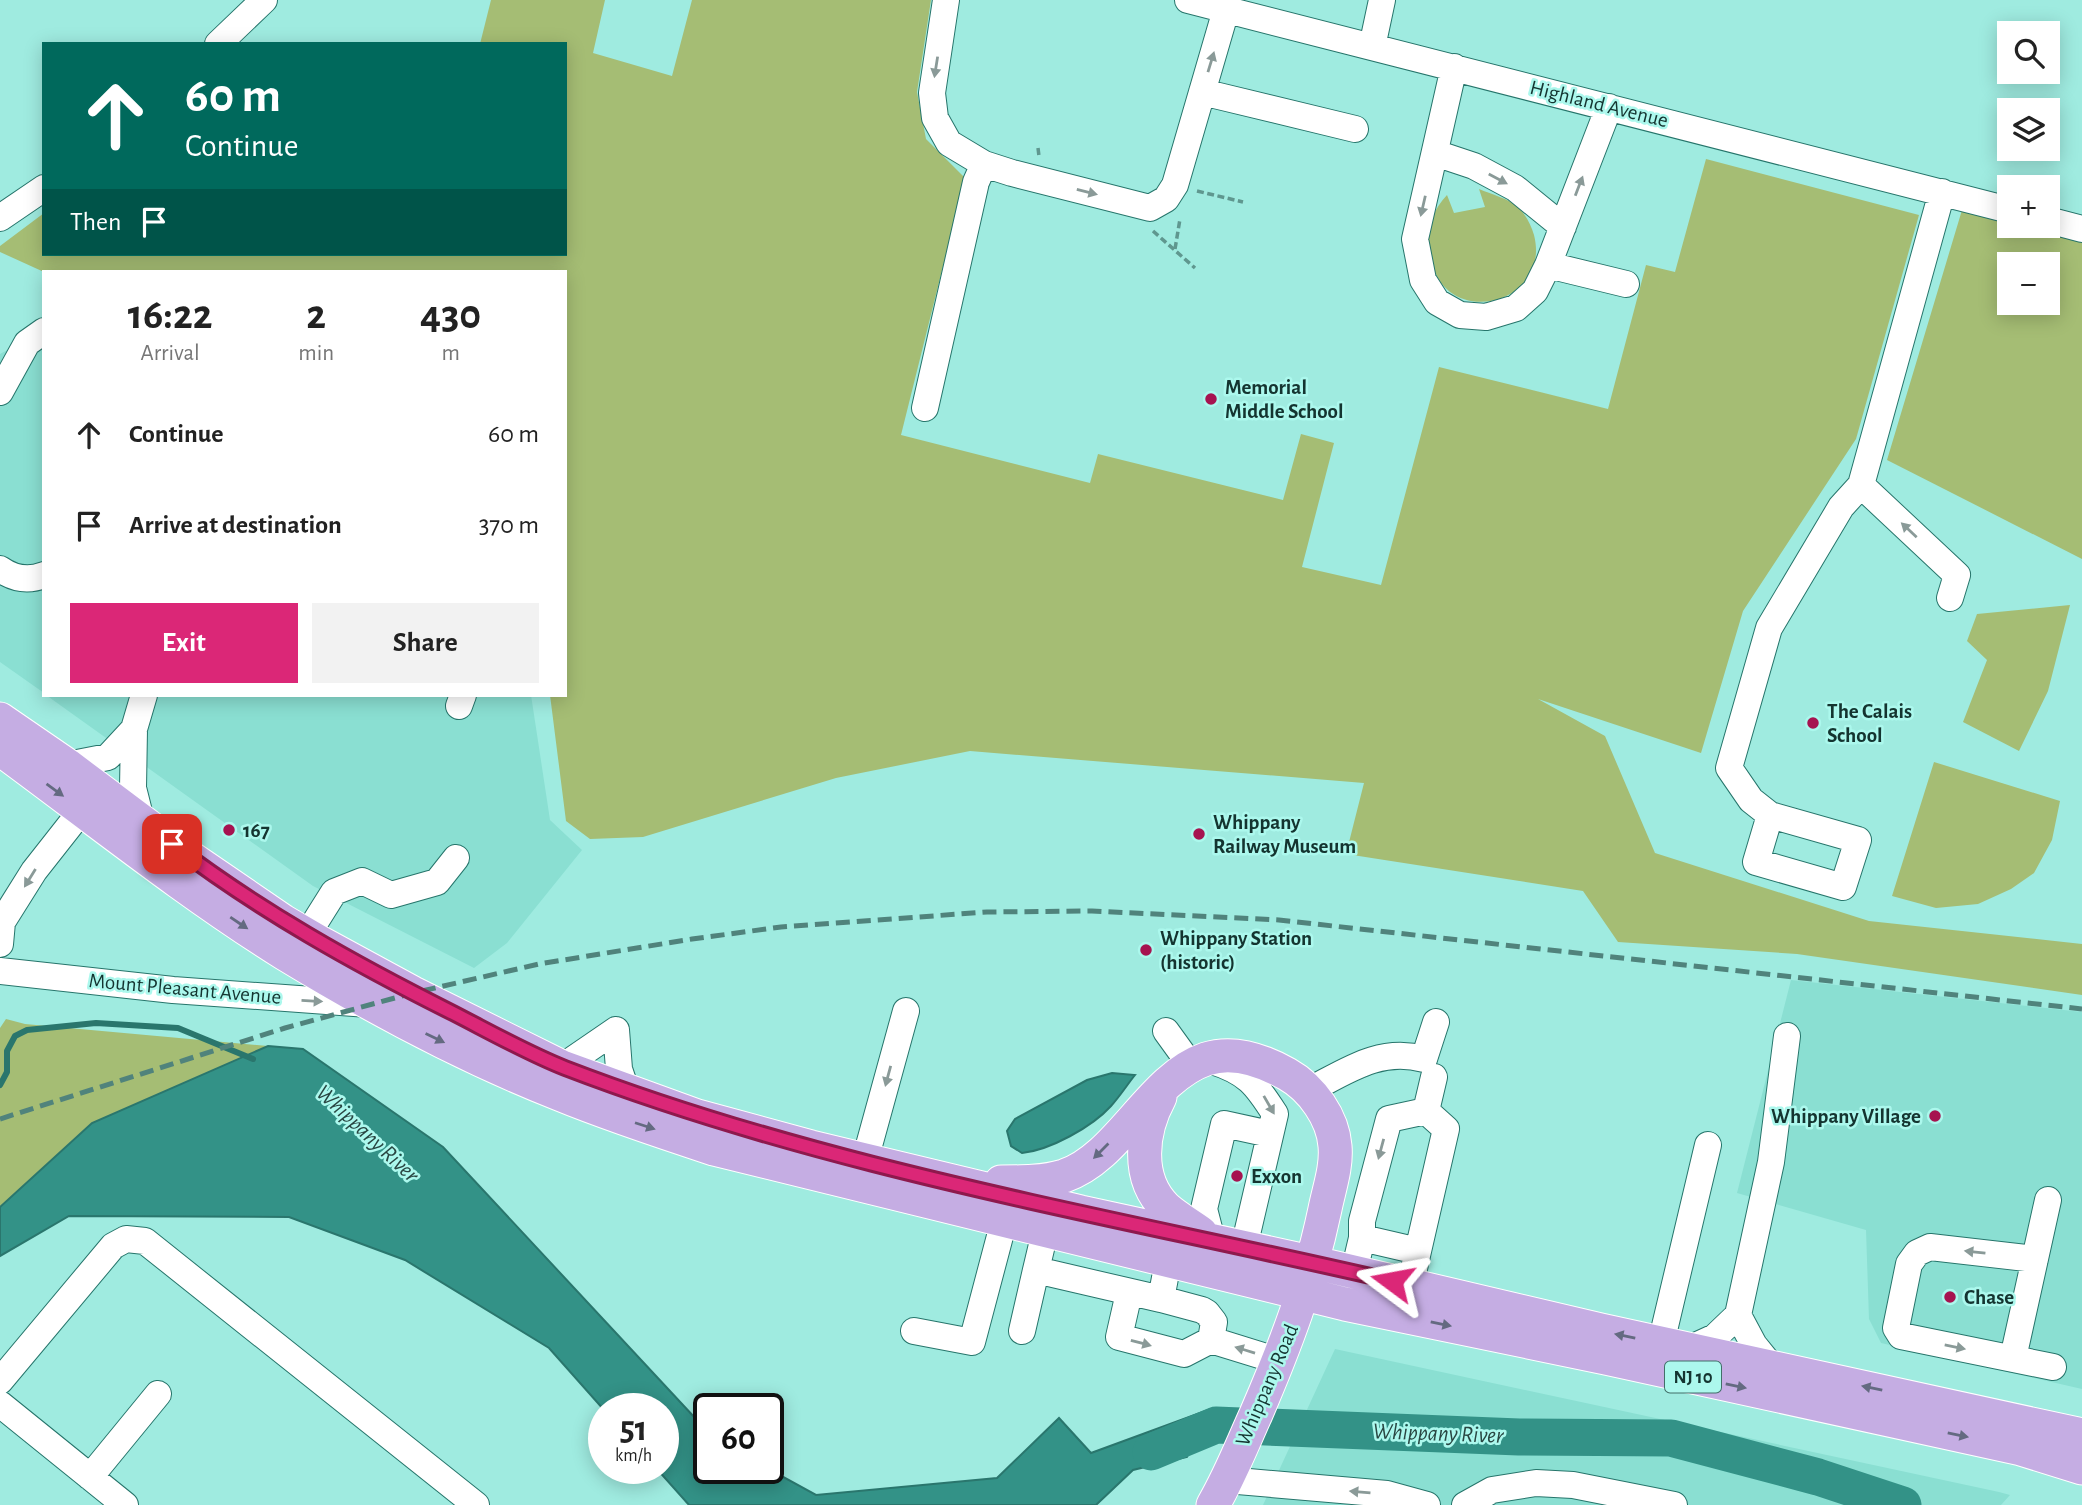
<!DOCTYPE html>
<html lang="en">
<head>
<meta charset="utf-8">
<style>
  :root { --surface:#fff; --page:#f2f2f2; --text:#222; --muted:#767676; --accent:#db2777 }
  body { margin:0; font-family:"Alegreya Sans",sans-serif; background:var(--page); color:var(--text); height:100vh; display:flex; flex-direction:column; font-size:26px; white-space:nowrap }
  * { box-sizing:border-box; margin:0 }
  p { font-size:23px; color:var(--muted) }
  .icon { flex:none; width:38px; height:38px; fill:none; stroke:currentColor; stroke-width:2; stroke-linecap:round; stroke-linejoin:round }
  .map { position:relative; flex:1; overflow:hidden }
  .side { position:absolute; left:42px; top:270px; width:525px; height:427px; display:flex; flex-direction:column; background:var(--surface); border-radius:0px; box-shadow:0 4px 18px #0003 }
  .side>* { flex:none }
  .hud { position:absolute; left:42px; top:42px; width:525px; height:214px; border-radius:0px; box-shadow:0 4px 18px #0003; background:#00695c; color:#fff; overflow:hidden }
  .controls { position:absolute; left:1997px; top:21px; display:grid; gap:14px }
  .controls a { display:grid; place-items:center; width:63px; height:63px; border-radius:0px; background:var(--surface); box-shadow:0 4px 18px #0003; font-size:35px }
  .speed { position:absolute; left:588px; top:1393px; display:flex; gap:14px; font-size:35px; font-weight:700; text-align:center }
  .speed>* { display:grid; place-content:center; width:91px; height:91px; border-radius:50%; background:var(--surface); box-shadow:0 4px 18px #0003; line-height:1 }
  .speed small { font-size:18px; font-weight:400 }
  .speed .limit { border:4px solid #111; border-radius:10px; background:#fff; color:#111 }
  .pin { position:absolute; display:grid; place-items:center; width:60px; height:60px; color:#fff; margin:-30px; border-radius:14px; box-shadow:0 4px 10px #0006 }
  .me { position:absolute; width:77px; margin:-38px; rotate:283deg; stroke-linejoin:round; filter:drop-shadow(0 0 5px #0008) }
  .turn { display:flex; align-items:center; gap:24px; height:147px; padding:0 28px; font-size:32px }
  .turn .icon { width:91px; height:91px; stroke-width:2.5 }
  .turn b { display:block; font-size:49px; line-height:60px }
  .then { display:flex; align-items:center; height:66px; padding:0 28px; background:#0003; gap:14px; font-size:26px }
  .eta { display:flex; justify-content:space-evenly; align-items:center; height:119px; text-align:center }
  .eta b { font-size:42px; font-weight:700; line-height:49px }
  .button { display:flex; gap:14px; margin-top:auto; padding:14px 28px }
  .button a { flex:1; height:80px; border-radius:0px; background:var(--accent); color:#fff; font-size:28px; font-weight:700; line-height:80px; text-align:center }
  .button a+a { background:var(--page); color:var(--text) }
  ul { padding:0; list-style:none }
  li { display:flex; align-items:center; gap:21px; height:91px; padding:0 28px }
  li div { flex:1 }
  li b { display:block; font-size:26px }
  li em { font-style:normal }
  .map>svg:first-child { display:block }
  .built { fill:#8adfd2 }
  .green { fill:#a5bd74; fill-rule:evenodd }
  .water { fill:#339287; stroke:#2a766d; stroke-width:2 }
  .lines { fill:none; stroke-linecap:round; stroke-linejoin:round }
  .stream { stroke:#2a766d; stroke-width:6 }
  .river { stroke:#339287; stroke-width:37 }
  .minor-casing { stroke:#26756b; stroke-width:28 }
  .major-casing { stroke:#fff; stroke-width:35 }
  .path { stroke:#5f978f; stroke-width:3.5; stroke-dasharray:7 3.5; stroke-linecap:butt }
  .minor { stroke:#fff; stroke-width:26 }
  .major { stroke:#c5ade3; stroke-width:33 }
  .rail { stroke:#50837c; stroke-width:5; stroke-dasharray:14 7; stroke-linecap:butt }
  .oneway { fill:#8a9a98 }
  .oneway2 { fill:#646a81 }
  .route-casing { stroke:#8e194d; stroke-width:18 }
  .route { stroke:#db2777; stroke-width:12 }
  .poi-dot { fill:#a61350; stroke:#acf8ed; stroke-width:2.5 }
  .labels { text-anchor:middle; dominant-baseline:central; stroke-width:5; stroke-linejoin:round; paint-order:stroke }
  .shield { fill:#acf8ed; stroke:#426f69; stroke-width:2 }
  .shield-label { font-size:19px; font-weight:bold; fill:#143430 }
  .street-label { font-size:21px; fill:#143430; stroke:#acf8ed }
  .poi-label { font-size:21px; font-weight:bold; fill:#143430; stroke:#acf8ed; text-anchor:start }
  .water-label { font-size:23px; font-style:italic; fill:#294642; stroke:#acf8ed }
</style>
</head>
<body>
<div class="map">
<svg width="2082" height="1505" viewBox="0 0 2082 1505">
  <rect width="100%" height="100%" fill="#9febe0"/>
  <path class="built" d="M44,330V693L0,662V354Z
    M46,695H531L550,820L582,850L507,943L474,968L313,886Z
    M1791,980L2082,1012V1389L1881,1343L1869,1319L1866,1230L1737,1193Z
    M1335,1349L1999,1492L2010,1495L2001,1505H1263Z"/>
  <path class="green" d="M491,0H605L593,53L672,76L692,0H931L917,92L926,139L965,178L901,435L1090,483L1098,454L1283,500L1301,434L1334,443L1302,567L1381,585L1439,367L1608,409L1646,265L1675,272L1706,159L1919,215L1856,439L1743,611L1701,753L1538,699L1605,736L1655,853L1869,921L2082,944V995L1797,954L1618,942L1583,891L1346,854L1364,783L970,751L836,778L643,837L590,839L566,821L550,695H565V271L44,272L0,252V246L44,213V254H565V44H480Z
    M1479,189C1491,194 1509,199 1518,207C1526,215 1531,225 1534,235C1552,305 1445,331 1431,259C1426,234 1429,214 1447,195L1454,213L1485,207Z
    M1965,200L2009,211V226H2048L2082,230V559L1887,460ZM2009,264H2048V303H2009Z
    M2070,605L2048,691L2019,751L1963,722L1987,660L1967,641L1977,614Z
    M1934,762L2060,801L2052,840L2034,873L2011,889L1978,904L1936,908L1892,896Z
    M6,1019L25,1024L268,1046L92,1123L0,1207V1028Z"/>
  <path class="water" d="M268,1046L303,1049L443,1147L709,1433V1468H767L816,1495L997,1478L1059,1418L1091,1453L1208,1410L1187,1457L1133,1470L1096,1505H689L656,1468H663V1409L604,1410L549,1348L405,1260L289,1217L69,1216L0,1256V1207L92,1123Z
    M1112,1073L1135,1075C1127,1085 1120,1096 1111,1106C1092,1127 1050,1150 1022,1153L1011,1146L1007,1131L1015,1119L1087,1080Z"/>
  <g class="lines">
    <path class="stream" d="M0,1085L7,1072V1051L15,1036L27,1030L96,1023L178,1028L253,1059"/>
    <path class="river" d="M1151,1452L1216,1425L1519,1437L1671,1438L1818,1477L1903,1505"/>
    <g class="minor-casing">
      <path id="minor" d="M946,0L932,93L935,118L949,143L984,164L1012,173L1150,208L1166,199L1175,185L1226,10
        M1188,0L2009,210
        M218,44L264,0
        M1372,47L1382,0
        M1454,67L1415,239L1423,280L1437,302L1460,315L1486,317L1516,308L1535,291L1548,265L1609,107
        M1202,92L1355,129
        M1435,153L1474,166L1515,188L1563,227
        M0,218L44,188
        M2048,220L2082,229
        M1548,265L1626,284
        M0,392L27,343L44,331
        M925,408L976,182L984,164
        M1861,485L1957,575L1950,598
        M0,569C14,579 29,581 44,575
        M459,706L463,695
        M134,729L144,695
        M67,765L108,757L134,729L133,788L141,820
        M1770,815L1756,862L1843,887L1858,840L1770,815L1751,800L1729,768L1769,628L1841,507L1861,485L1942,192
        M307,935L334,892L362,881L391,895L437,882L456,858
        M0,944L2,922L34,871L82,810
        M0,971L173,990L368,1004
        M616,1030L619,1069L626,1090
        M1166,1031L1192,1067
        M1212,1061C1247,1072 1256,1084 1275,1114L1244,1247
        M562,1067L616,1030
        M1308,1091C1347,1071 1379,1047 1424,1059L1436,1022
        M865,1160L906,1011
        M1045,1232L1036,1270L1161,1299L1168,1262
        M1362,1238L1418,1251
        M1212,1240L1204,1209L1224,1124L1270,1134
        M2035,1259L1930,1247L1917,1253L1909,1264L1896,1328L1901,1336L2053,1367
        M1354,1272L1362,1238V1221L1389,1119L1426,1111
        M1410,1286L1446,1129L1426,1111L1434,1077
        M1129,1293L1119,1337L1184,1354L1211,1340L1279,1361
        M1161,1299L1202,1310L1207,1313L1214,1322L1211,1340
        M1738,1315L1754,1345L1771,1366
        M914,1331L972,1342L1004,1221
        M1022,1331L1036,1270
        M1661,1343L1708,1145
        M1691,1348L1715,1337L1738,1315L1771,1162L1787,1036
        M2013,1358L2048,1200
        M0,1381L113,1246L126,1239L145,1241L476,1505
        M0,1404L125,1505
        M90,1477L158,1394
        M1226,1480L1387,1494L1427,1505
        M1465,1505L1492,1490L1536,1483L1573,1485L1674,1505"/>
    </g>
    <g class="major-casing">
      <path id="major" d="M0,719L67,765L188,856L283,921L319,942L413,993L562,1067L697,1116L811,1147L1081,1212L1311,1262L1601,1330L2082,1435
        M0,749C94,818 186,892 285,954C372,1007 463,1056 559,1094C610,1115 662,1132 714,1149L1345,1304L1606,1358L2021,1449L2082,1468
        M1160,1097C1142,1130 1135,1178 1166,1208C1176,1217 1190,1225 1201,1233
        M1001,1182C1022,1182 1044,1182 1064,1176C1119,1158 1150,1078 1206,1059C1234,1050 1264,1061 1287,1074C1312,1088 1333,1118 1335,1146C1337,1167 1329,1189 1325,1209C1310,1281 1285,1347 1256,1414C1242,1445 1230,1476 1213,1505"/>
    </g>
    <path class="path" d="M1038,148L1039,156
      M1197,191L1243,202
      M1153,231L1195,268
      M1175,249L1180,219"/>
    <use href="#minor" class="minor"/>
    <use href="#major" class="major"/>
    <path class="rail" d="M0,1119L285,1028L413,993L539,964L692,939L781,927L987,912L1092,911L1279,920L2082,1009"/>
  </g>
  <defs><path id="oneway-solid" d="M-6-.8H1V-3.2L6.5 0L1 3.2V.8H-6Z" transform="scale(1.75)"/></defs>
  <g class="oneway">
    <use href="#oneway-solid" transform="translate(1211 62) rotate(-73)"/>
    <use href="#oneway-solid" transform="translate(936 67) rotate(99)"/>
    <use href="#oneway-solid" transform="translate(1498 179) rotate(28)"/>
    <use href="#oneway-solid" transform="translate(1579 186) rotate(-69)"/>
    <use href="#oneway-solid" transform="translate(1087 192) rotate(14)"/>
    <use href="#oneway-solid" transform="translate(1423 206) rotate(103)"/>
    <use href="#oneway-solid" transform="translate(1909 530) rotate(-137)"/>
    <use href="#oneway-solid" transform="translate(30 878) rotate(122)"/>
    <use href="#oneway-solid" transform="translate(312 1001) rotate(3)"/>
    <use href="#oneway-solid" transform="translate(888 1076) rotate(105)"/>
    <use href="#oneway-solid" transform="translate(1269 1105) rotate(60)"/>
    <use href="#oneway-solid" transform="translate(1381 1149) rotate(105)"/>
    <use href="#oneway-solid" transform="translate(1975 1252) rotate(-174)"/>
    <use href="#oneway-solid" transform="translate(1141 1343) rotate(15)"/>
    <use href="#oneway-solid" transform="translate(1955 1347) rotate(11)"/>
    <use href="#oneway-solid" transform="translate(1245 1350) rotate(-163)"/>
    <use href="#oneway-solid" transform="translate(1360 1492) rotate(-175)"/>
  </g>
  <g class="oneway2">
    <use href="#oneway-solid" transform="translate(55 790) rotate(36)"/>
    <use href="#oneway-solid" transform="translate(239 923) rotate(34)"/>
    <use href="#oneway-solid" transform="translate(435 1038) rotate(26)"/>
    <use href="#oneway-solid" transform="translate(645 1126) rotate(18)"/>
    <use href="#oneway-solid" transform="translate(1101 1151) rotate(135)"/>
    <use href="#oneway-solid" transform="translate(1441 1324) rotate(12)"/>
    <use href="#oneway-solid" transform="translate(1625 1336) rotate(-168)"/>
    <use href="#oneway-solid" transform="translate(1736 1386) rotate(12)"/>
    <use href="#oneway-solid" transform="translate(1872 1388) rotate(-168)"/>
    <use href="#oneway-solid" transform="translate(1958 1435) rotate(12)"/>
  </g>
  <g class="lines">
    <g class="route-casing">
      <path id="route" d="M172,844C260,911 355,964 453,1013C490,1032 527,1053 565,1068C830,1170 1116,1217 1392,1281"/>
    </g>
    <use href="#route" class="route"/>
  </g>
  <g class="poi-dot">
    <circle cx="1211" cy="399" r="7"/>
    <circle cx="1813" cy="723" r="7"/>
    <circle cx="229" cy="830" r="7"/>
    <circle cx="1199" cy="834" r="7"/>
    <circle cx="1146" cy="950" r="7"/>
    <circle cx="1935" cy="1116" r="7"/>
    <circle cx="1237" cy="1176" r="7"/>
    <circle cx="1950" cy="1297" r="7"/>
  </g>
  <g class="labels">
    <rect class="shield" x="1665" y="1361.5" width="56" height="31" rx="5"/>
    <g class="shield-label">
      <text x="1693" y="1377">NJ 10</text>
    </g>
    <g class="street-label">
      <text transform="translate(1599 104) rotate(14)">Highland Avenue</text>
      <text transform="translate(185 989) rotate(5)">Mount Pleasant Avenue</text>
      <text transform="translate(1267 1385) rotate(-67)">Whippany Road</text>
    </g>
    <g class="poi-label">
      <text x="1225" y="387">Memorial<tspan x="1225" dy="24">Middle School</tspan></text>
      <text x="1827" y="711">The Calais<tspan x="1827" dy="24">School</tspan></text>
      <text x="1213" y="822">Whippany<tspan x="1213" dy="24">Railway Museum</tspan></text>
      <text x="243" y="830">167</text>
      <text x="1160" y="938">Whippany Station<tspan x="1160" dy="24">(historic)</tspan></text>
      <text x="1921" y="1116" text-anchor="end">Whippany Village</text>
      <text x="1251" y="1176">Exxon</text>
      <text x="1964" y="1297">Chase</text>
    </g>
    <g class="water-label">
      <text transform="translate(367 1134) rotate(43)">Whippany River</text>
      <text transform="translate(1438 1434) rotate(2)">Whippany River</text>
    </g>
  </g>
</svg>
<div class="controls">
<a><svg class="icon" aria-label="search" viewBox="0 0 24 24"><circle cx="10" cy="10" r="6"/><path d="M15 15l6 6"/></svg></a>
<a><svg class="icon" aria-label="layers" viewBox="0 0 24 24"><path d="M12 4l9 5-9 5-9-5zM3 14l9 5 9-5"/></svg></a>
<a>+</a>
<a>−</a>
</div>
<div class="speed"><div>51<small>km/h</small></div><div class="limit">60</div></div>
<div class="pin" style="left:172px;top:844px;background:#d93025"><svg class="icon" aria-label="arrive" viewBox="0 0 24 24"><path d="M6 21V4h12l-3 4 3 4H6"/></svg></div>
<svg class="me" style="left:1392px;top:1281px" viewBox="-20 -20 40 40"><path d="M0-17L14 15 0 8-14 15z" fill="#db2777" stroke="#fff" stroke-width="4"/></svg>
<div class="hud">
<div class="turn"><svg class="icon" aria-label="ahead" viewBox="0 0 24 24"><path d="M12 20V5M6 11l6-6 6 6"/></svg><div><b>60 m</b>Continue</div></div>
<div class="then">Then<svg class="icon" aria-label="arrive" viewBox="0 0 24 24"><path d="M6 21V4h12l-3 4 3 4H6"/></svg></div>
</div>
<section class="side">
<div class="eta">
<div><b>16:22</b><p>Arrival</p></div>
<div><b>2</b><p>min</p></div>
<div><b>430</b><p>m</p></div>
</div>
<ul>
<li><svg class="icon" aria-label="ahead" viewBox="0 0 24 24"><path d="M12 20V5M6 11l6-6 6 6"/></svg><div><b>Continue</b></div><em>60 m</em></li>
<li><svg class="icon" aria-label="arrive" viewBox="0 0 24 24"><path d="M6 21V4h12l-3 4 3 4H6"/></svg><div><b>Arrive at destination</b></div><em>370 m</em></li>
</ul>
<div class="button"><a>Exit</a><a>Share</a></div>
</section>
</div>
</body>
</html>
